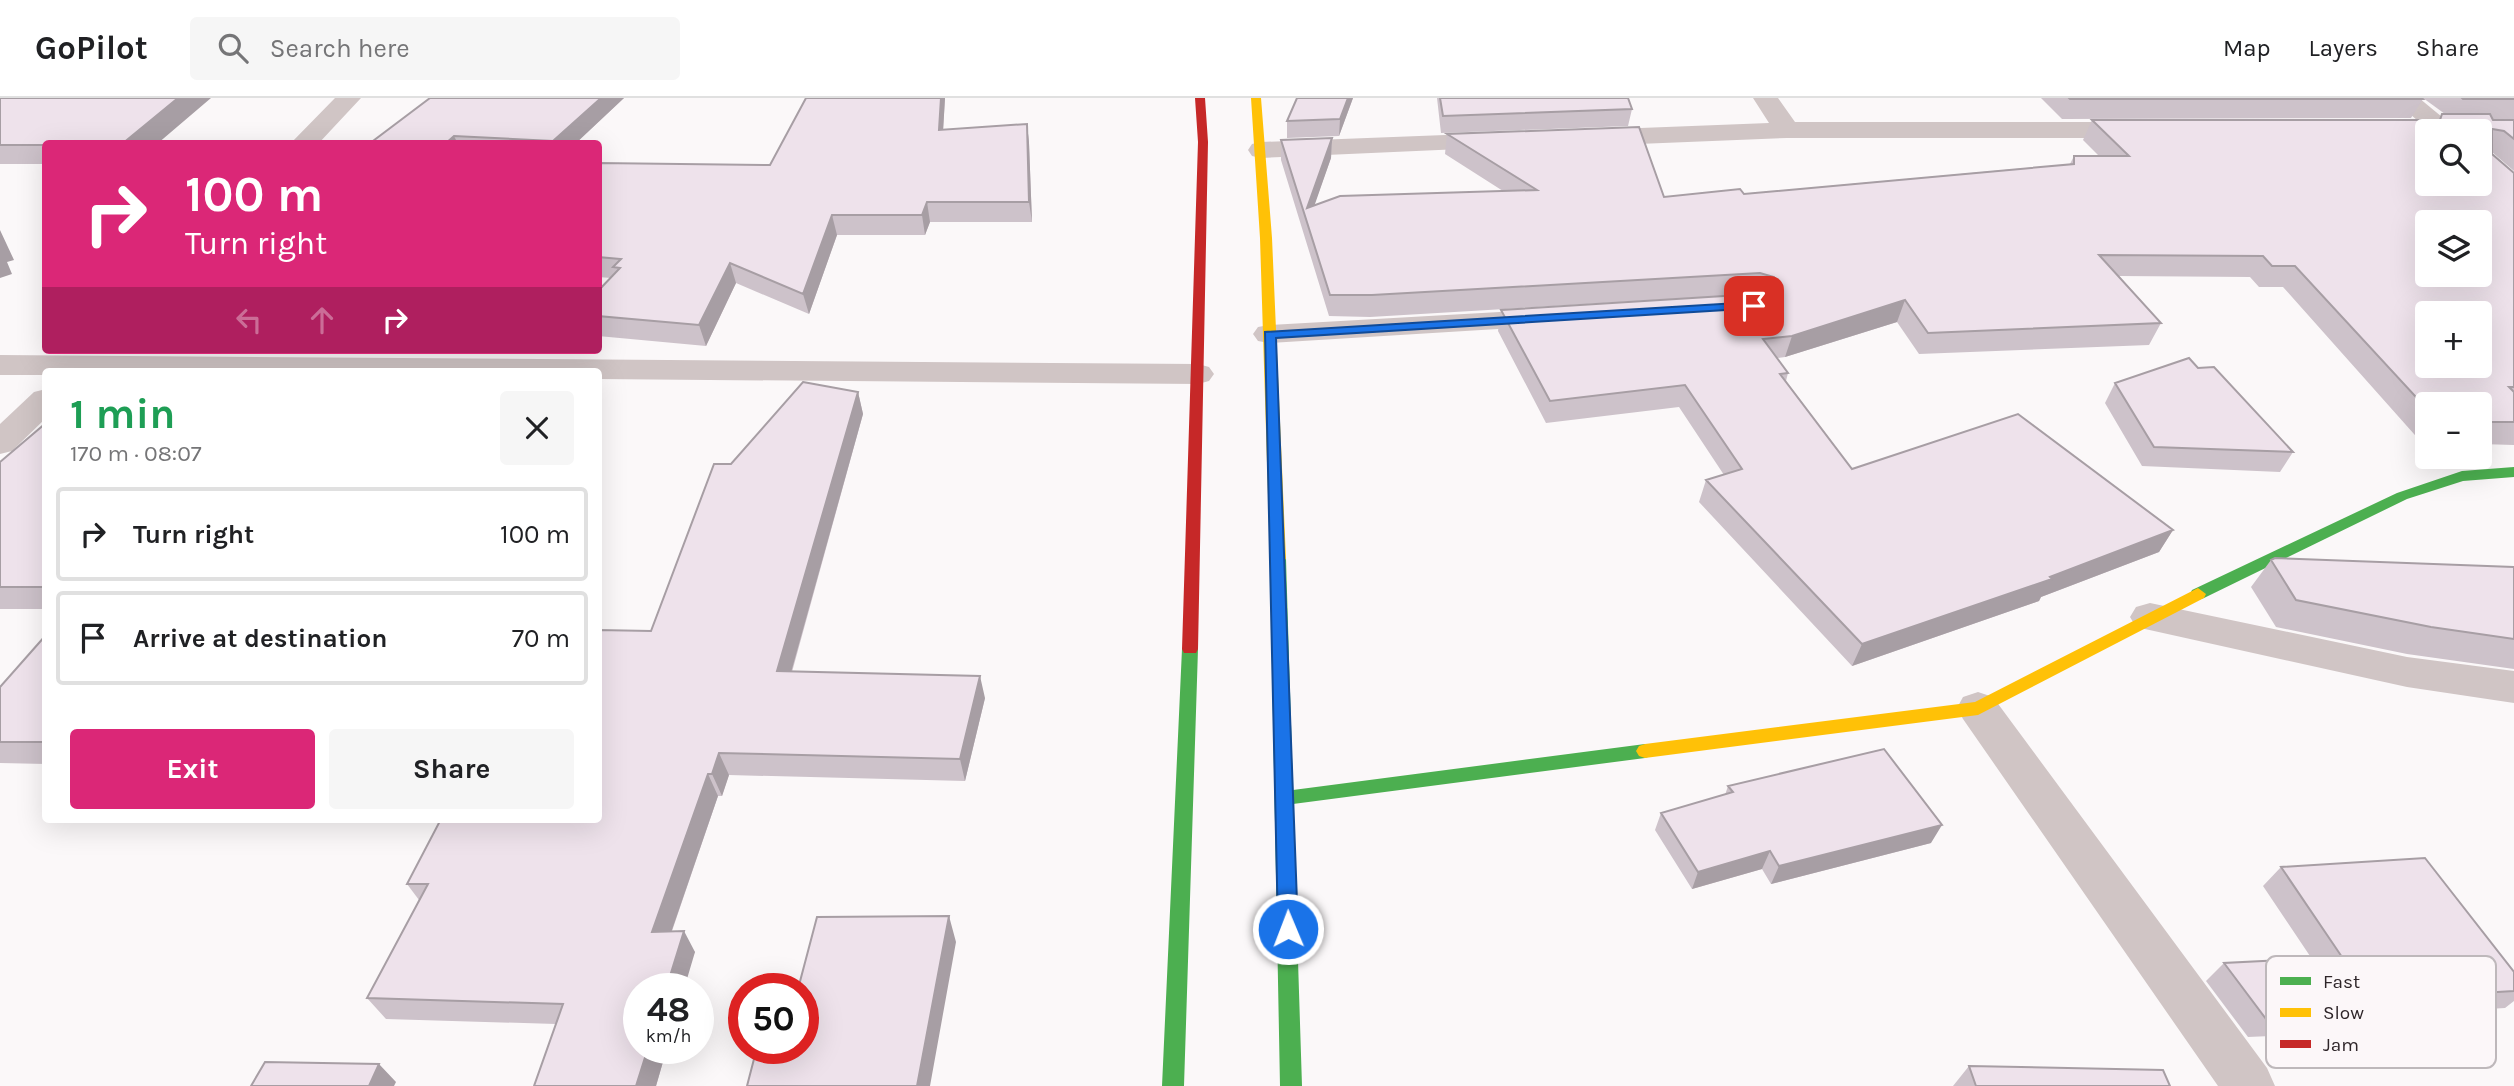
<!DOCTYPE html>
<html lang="en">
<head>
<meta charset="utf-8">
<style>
  :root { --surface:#fff; --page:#f6f6f6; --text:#202124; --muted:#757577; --line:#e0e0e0; --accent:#db2777 }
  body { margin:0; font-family:Karla,sans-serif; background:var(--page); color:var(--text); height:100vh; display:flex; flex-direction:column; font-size:26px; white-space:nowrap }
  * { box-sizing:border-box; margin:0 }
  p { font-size:23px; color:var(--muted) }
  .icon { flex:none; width:38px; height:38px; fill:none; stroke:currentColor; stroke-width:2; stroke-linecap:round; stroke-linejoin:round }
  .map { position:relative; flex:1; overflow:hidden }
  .panel { position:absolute; left:42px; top:270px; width:560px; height:455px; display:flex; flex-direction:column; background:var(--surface); border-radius:7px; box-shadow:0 7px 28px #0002 }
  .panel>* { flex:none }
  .top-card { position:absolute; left:42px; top:42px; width:560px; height:214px; border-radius:7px; box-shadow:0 7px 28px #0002; background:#db2777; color:#fff; overflow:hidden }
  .buttons { position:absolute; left:2415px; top:21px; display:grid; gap:14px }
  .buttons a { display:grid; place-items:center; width:77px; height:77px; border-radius:7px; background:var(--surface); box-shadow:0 7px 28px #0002; font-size:35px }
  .speed { position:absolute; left:623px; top:875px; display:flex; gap:14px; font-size:35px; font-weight:700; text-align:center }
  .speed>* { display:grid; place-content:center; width:91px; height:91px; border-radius:50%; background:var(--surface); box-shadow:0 7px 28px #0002; line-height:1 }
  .speed small { font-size:18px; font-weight:400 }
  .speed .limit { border:10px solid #d22; background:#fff; color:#111 }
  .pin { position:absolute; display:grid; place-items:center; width:60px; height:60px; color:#fff; margin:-30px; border-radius:14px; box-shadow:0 4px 10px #0006 }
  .me { position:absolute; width:77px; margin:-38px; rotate:359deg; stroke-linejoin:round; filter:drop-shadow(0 0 5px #0008) }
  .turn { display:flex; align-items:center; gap:24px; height:147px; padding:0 28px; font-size:32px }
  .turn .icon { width:91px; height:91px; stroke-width:2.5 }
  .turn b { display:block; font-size:49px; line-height:60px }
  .lanes { display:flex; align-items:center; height:66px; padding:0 28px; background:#0003; justify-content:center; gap:35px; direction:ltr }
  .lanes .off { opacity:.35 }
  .round { display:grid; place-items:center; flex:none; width:74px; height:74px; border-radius:7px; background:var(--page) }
  .headline { display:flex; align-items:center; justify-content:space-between; height:119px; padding:0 28px }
  h1 { font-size:42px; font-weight:700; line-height:52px; color:#1e9e55 }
  .cta { display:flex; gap:14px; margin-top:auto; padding:14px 28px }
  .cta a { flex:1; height:80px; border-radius:7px; background:var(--accent); color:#fff; font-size:28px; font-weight:700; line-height:80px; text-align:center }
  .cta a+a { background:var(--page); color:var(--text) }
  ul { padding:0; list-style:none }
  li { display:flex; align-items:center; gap:21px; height:94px; margin:0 14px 10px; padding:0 14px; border:4px solid var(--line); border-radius:7px }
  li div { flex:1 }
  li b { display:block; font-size:26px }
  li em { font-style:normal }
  header { display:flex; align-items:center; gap:42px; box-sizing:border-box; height:98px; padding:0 35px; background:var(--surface); border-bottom:2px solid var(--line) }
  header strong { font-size:33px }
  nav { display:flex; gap:38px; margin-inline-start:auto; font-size:24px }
  .search { width:490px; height:63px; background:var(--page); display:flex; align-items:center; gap:18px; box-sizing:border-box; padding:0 24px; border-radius:7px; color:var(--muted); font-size:26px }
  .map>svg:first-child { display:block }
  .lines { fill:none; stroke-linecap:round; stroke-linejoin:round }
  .street { fill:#d0c5c5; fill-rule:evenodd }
  .fast { fill:#4caf50; fill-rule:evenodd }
  .slow { fill:#ffc107; fill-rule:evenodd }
  .jam { fill:#c62828; fill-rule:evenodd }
  .wall { fill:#cdc2ca }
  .shaded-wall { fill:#a79ea4 }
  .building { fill:#eee2eb; stroke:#a79ea4; stroke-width:2; fill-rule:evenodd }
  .route { fill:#1a73e8; stroke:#114b97; stroke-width:2 }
  .key { fill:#fcf7f9; stroke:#beb8bb; stroke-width:2 }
  .key-label { font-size:19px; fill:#2e2529 }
</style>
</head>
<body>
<header>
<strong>GoPilot</strong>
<div class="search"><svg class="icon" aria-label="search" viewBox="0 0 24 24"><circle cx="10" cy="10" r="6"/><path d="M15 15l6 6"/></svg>Search here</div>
<nav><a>Map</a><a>Layers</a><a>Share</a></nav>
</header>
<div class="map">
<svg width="2514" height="988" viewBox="0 0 2514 988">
  <rect width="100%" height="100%" fill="#fbf8f9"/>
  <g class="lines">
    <path class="street" d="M335,0H361L318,46H290Z
      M1753,0H1778L1795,24H2141L2150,27L2154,32L2150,37L2141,40H1787L1589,48L1580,46L1576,40L1580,34L1589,32L1769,25Z
      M2391,0H2419L2459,33H2430Z
      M1497,35L1506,37L1510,43L1506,49L1261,60L1252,58L1248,52L1252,46L1261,44Z
      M1553,211L1564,213L1568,220L1564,227L1269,245L1258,243L1253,236L1258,229L1269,227Z
      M0,257L1198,266L1209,269L1214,276L1209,283L1198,286L598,281V273H46V277H0Z
      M46,291V320L12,353L0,356V326L34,294Z
      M2150,505L2407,559L2514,573V605L2407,589L2136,529L2130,519L2136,509Z
      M1978,594L1993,599L2267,970L2275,988H2218L1963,621L1957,610L1963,599Z"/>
    <path class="fast" d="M2514,369V379L2463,383L2407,401L2204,500L2198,502L2190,496L2192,492L2397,395L2462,373Z
      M1278,456L1286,461L1293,692L1645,646L1651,648L1654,653L1651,658L1645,660L1293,706L1302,988H1280L1270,461Z
      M1190,545L1196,547L1198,551L1184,988H1162L1182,551L1184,547Z"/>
    <path class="slow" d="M1251,0H1261L1272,140L1286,461L1278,466L1270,461L1260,140Z
      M2198,490L2206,496L2204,500L1978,617L1645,660L1639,658L1636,653L1639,648L1645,646L1975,604Z"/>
    <path class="jam" d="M1195,0H1205L1208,44L1198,551L1196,555H1184L1182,551L1198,44Z"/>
  </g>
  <path class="wall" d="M0,0L46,46V66H0Z
    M430,0H624L575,46H369Z
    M806,0H945L943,32L1027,26L1029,45L1032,124H930L925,137H837L809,216L736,185L706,248L598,238V193L611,180L598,179V65L770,67Z
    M1297,0H1353L1339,38L1287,40V23Z
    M1437,0H1628L1632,11L1628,28L1441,35Z
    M2041,0H2422L2423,1L2411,20L2062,21Z
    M2423,0H2514V21H2493V22H2514V73L2492,54V56L2514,75V347L2480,346V306H2427V345H2422L2283,189H2259L2250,179L2119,178L2161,225L2149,247L1919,256L1897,224L1785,259L1777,260L1788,275L1786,283L1852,371L2173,432L2159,454L2041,499L2039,503L1852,568L1699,404L1706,382L1724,377L1679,309L1546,325L1498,233L1501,212L1754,196L1370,219L1329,218L1281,62V42L1332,40L1331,60L1314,107L1503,93L1445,56L1447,36L1664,99L1744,96L2070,66L2074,58H2099L2083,42L2092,22H2438L2442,16H2445Z
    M2198,270L2293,354L2280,374L2142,368L2105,305L2115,285Z
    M858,294L863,316L792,574L985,600L965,683L729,677L722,698H718L672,833L695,854L639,950H667L656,988L556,926L386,921L367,900L419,802L407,786L651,533L731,366Z
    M46,325V511H0V364Z
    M2271,462L2514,469V571L2407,556L2276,529L2251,489Z
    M46,537V666L0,665V589Z
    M1728,688L1931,745L1771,786L1762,771L1692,791L1655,732L1661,715L1725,697Z
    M2281,769L2514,874V903L2505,910L2354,919L2337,935L2248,939L2206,883L2224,865L2312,861L2263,788Z
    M1969,968L2170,988H1953Z"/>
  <path class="shaded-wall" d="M178,0H211L157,46H122Z
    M601,0H624L575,46H554L553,43Z
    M941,0H945L942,51L939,32Z
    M1348,0H1353L1339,38L1340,21Z
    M1027,26L1029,45L1032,124L1029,104Z
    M454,38L458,46H445Z
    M1332,40L1331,60L1308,126L1307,110Z
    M927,104L930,124L925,137L922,117Z
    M832,117L837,137L809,216L803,196Z
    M0,132L14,162L7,164L12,176L0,180Z
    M730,165L736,185L706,248L699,227Z
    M1905,202L1897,224L1785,259L1792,238Z
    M858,294L863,316L785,596L777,573Z
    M2173,432L2159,454L2041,499L2039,503L1852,568L1862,546L2050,479Z
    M980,578L985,600L965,683L960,661Z
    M719,655L729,677L722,698L712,676Z
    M708,676L718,698L664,855L652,834Z
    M1942,727L1931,745L1771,786L1779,768Z
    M1770,753L1762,771L1692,791L1698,774Z
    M949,818L956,844L930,988H917Z
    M684,833L695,854L684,891H666Z
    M648,950H667L656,988H636Z
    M379,966L396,984L394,988H369Z"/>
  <path class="building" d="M0,0H178L122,46H46V47H0Z
    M430,0H601L553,43L454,38L445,46H369Z
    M806,0H941L939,32L1027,26L1029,104H927L922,117H832L803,196L730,165L699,227L598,218V193L620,170L613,169L621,161L598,159V65L770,67Z
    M1297,0H1348L1340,21L1287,23Z
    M1440,0H1628L1632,11L1443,18Z
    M2069,0H2422L2423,1H2070Z
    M2462,0H2514V1H2463Z
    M2442,16H2490L2493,22H2514V41L2504,33L2492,31V56L2514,75V289H2509L2514,294V324H2480V306H2427V311L2295,168H2272L2263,158L2099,157L2161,225L1928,235L1905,202L1792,238L1763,241L1788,275L1780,276L1852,371L2018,316L2173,432L2050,479L2052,481L1862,546L1706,382L1742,371L1685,287L1550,303L1501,212L1772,195L1778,188L1774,179L1760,175L1372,197H1330L1281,42L1332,40L1307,110L1340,98L1537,92L1447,36L1639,29L1664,99L1740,91L1744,96L2074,66V58H2129L2092,22H2440ZM2427,33H2480V86H2427ZM2427,124H2480V177H2427ZM2427,215H2480V268H2427Z
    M2189,260L2198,270L2214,269L2293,354L2154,349L2115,285Z
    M803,284L858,294L777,573L980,578L960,661L719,655L712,676H708L652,834L684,833L666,891H639V950H648L636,988H534L563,906L367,900L428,786H407L441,721H598V532L651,533L714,366H731Z
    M46,325V489H0V364Z
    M2275,460L2514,469V541L2431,529L2296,502L2271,462Z
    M46,537V644H0V589Z
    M1884,651L1942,727L1779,768L1770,753L1698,774L1661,715L1733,694L1728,688Z
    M2425,760L2514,874V893L2348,903L2357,917L2266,921L2224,865L2342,859L2281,769Z
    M949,818L917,988H747L754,961H780L783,950H803V891H798L817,819Z
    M265,964L379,966L369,988H251Z
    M1969,968L2163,972L2170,988H1976Z"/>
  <path class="route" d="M1754,204L1760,208L1758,210L1276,240L1298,831L1295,837L1288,839L1281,837L1278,831L1265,234Z"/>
  <rect x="2266" y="858" width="230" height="112" rx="10" class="key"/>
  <rect x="2280" y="879" width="31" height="8" fill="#4caf50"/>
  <rect x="2280" y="910" width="31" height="9" fill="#ffc107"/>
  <rect x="2280" y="942" width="31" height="8" fill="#c62828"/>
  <g class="key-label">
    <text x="2323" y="890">Fast</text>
    <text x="2323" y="921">Slow</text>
    <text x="2323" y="953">Jam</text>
  </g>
</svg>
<div class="buttons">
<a><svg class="icon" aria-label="search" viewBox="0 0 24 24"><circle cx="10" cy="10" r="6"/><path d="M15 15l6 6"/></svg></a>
<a><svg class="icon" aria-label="layers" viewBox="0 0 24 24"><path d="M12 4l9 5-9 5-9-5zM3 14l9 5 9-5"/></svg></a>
<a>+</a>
<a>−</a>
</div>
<div class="speed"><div>48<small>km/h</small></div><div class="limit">50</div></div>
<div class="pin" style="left:1754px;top:208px;background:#d93025"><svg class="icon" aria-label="arrive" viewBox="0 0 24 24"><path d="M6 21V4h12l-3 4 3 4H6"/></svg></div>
<svg class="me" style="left:1288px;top:831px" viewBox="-20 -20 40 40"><circle r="17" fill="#1a73e8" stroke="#fff" stroke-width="3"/><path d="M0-11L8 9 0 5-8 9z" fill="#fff"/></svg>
<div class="top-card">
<div class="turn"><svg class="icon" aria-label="right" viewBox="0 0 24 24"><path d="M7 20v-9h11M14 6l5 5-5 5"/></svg><div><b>100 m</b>Turn right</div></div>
<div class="lanes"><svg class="icon off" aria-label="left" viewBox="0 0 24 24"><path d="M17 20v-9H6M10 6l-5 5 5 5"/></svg><svg class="icon off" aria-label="ahead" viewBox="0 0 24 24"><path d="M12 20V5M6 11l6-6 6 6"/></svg><svg class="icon" aria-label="right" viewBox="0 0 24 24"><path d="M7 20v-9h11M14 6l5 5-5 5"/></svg></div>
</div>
<section class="panel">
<div class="headline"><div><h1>1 min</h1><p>170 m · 08:07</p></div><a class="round"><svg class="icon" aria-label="close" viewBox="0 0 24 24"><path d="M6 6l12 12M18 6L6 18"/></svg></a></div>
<ul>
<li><svg class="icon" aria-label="right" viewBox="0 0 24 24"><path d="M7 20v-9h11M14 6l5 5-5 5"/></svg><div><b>Turn right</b></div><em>100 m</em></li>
<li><svg class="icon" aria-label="arrive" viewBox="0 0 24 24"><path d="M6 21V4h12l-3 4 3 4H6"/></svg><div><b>Arrive at destination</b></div><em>70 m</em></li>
</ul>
<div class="cta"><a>Exit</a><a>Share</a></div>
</section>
</div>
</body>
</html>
